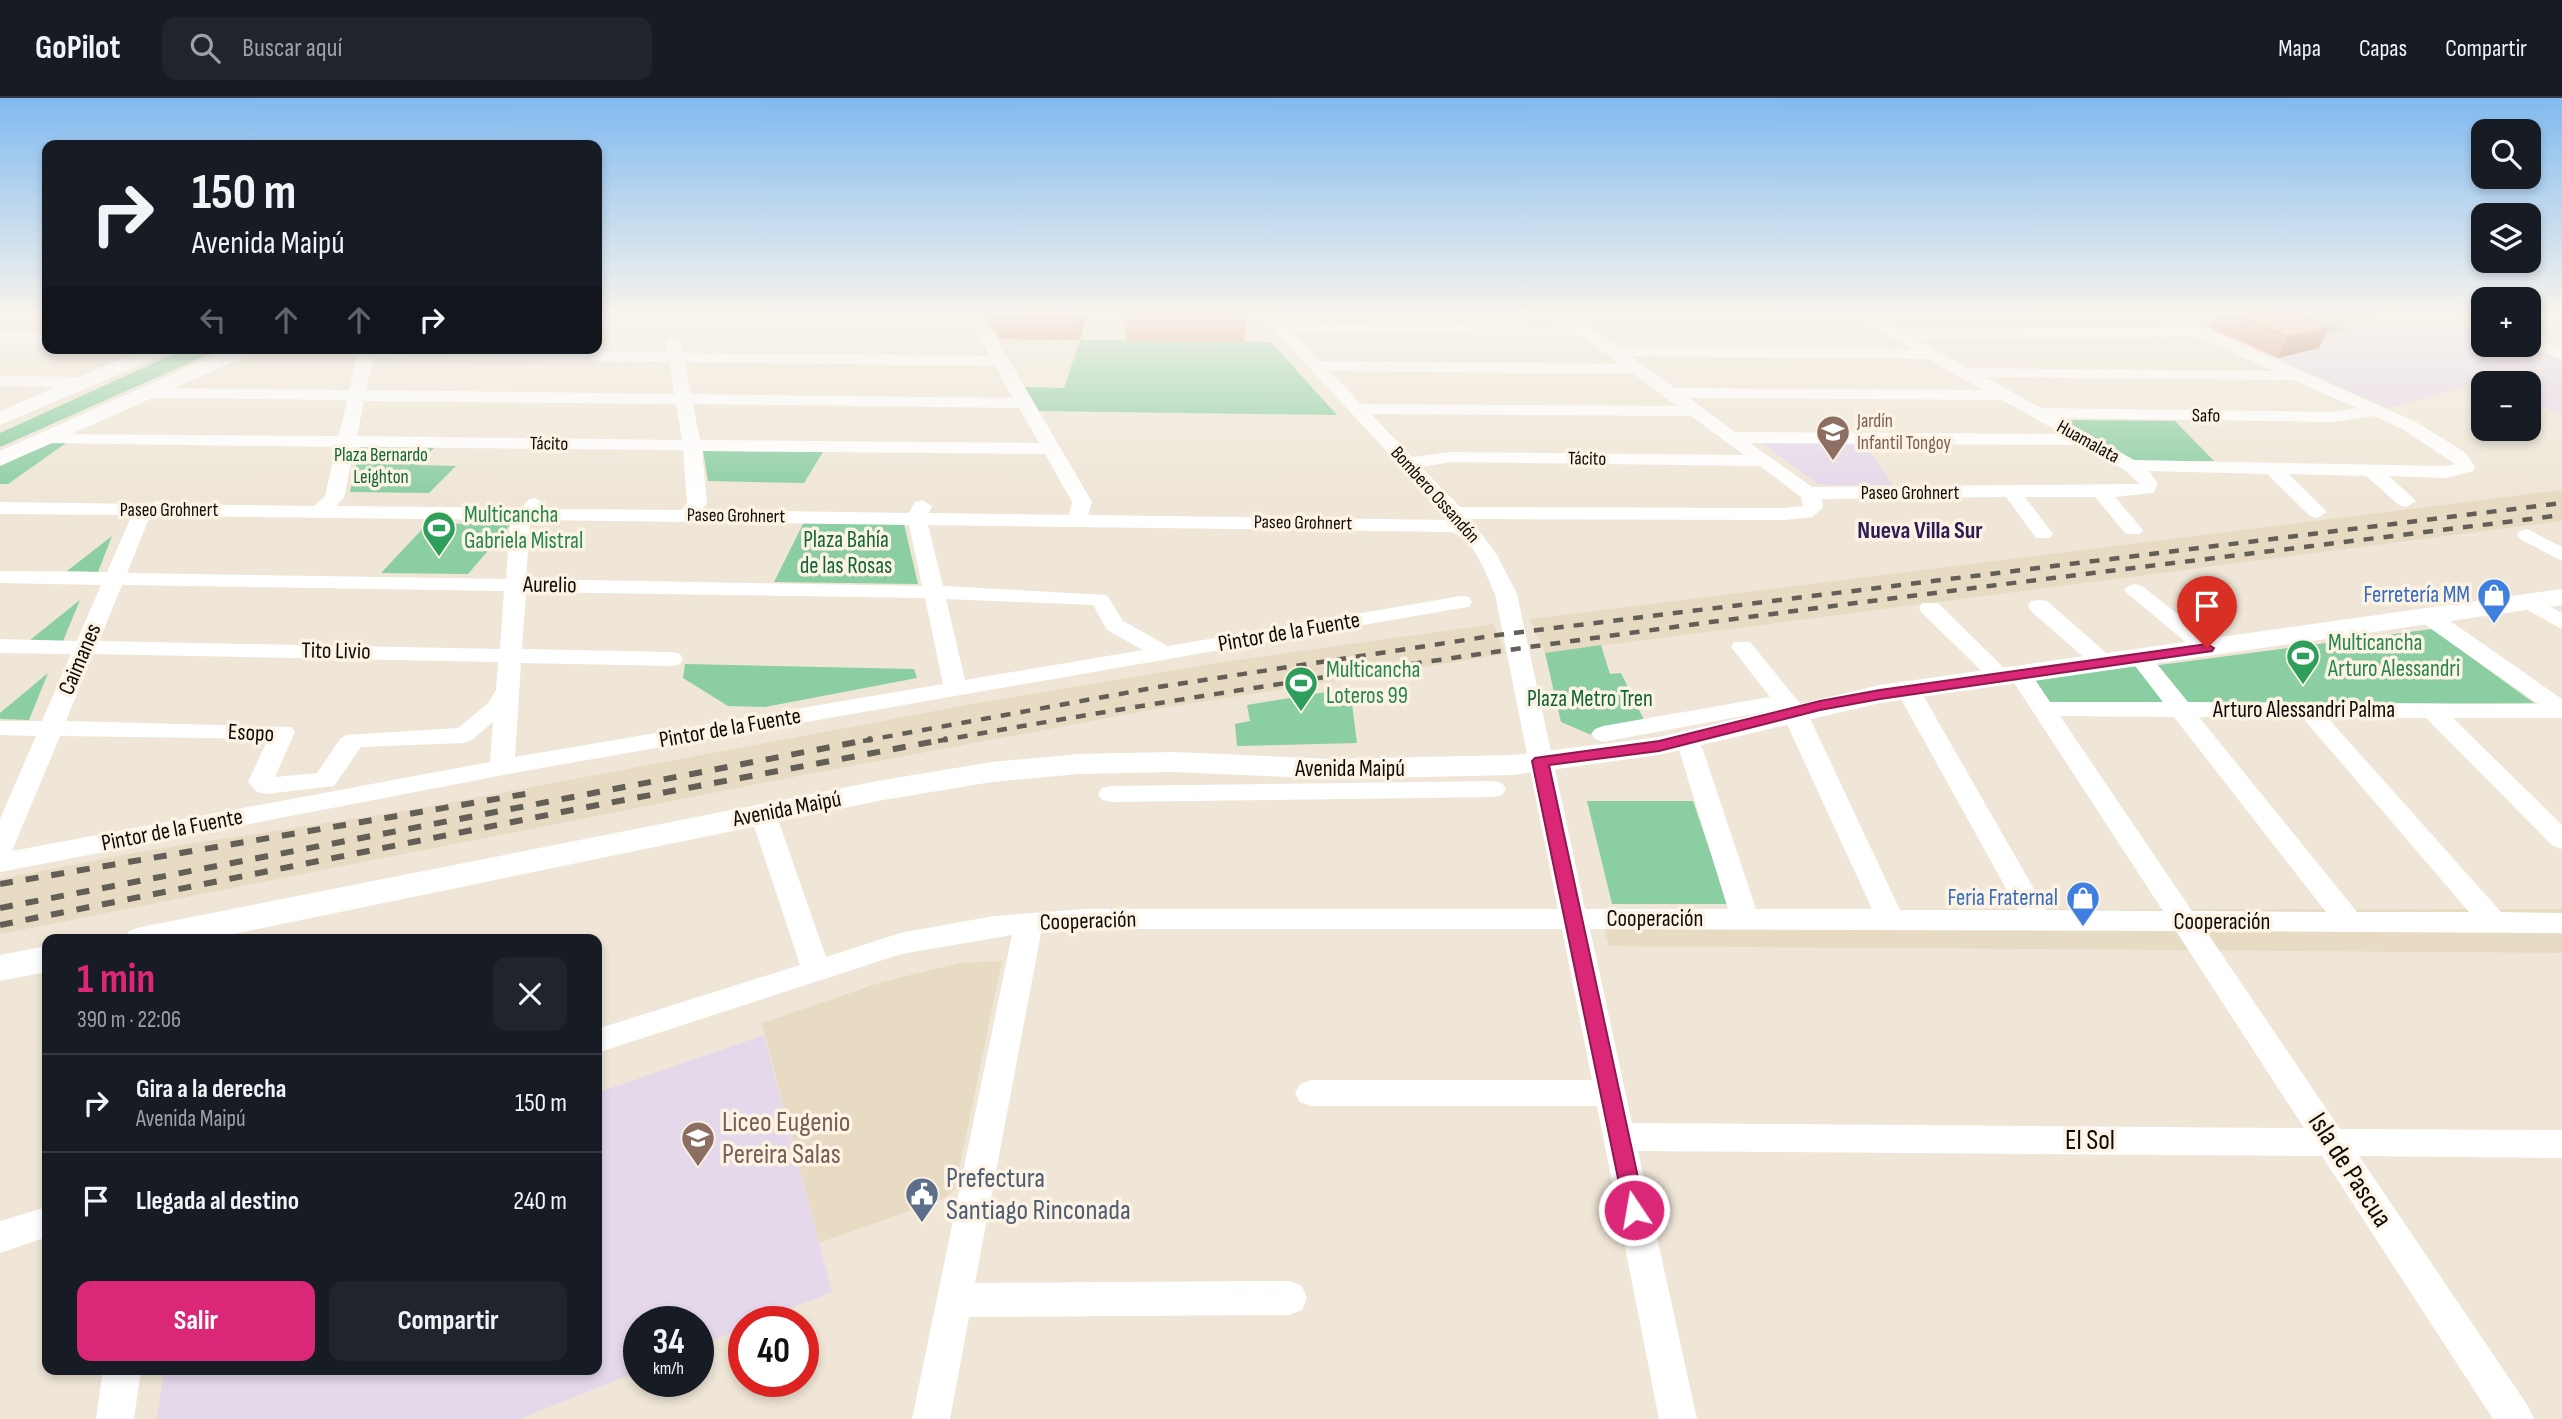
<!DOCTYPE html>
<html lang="es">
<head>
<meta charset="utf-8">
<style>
  :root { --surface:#171b24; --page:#20242c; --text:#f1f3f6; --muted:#9ea1a6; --line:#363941; --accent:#db2777 }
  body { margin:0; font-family:"Sofia Sans Condensed",sans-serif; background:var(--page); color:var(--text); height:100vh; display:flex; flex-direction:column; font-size:26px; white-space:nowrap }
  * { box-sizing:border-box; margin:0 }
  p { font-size:23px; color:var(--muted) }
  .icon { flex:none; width:38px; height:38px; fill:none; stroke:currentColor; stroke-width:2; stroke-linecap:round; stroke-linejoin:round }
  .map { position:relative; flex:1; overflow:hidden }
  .drawer { position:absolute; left:42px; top:836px; width:560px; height:441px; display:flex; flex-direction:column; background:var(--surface); border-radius:14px; box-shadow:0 4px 10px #0003 }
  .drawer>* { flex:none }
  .hud { position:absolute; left:42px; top:42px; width:560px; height:214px; border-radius:14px; box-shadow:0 4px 10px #0003; background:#171b24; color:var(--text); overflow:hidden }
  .buttons { position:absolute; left:2471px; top:21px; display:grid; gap:14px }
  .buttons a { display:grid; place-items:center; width:70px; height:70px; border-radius:14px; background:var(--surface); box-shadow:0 4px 10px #0003; font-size:35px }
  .speed { position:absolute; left:623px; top:1208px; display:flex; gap:14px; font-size:35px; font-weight:700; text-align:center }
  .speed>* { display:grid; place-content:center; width:91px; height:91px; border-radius:50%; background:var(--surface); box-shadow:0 4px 10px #0003; line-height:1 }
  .speed small { font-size:18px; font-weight:400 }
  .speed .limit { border:10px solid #d22; background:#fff; color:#111 }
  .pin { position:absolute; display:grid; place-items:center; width:60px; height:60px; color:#fff; margin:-72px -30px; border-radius:50% 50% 50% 0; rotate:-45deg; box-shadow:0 0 7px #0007 }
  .pin .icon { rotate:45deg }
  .me { position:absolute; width:77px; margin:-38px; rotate:348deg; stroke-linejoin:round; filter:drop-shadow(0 0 5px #0008) }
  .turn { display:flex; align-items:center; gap:24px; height:147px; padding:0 35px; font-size:32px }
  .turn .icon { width:91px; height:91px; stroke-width:2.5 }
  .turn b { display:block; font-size:49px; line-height:60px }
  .lanes { display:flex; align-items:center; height:66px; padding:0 35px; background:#0003; justify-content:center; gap:35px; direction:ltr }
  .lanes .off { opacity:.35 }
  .round { display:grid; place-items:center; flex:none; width:74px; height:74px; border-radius:14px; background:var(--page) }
  .headline { display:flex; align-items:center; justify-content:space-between; height:119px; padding:0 35px }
  h1 { font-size:42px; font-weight:700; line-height:52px; color:var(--accent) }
  .button { display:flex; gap:14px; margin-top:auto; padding:14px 35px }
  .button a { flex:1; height:80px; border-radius:14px; background:var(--accent); color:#fff; font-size:28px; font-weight:700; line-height:80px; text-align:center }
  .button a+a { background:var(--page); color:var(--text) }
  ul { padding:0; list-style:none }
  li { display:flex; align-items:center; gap:21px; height:98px; padding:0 35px; border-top:2px solid var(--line) }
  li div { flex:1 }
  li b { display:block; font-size:26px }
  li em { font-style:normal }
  header { display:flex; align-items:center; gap:42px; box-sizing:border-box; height:98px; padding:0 35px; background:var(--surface); border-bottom:2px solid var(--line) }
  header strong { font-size:33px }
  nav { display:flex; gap:38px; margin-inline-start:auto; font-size:24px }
  .search { width:490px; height:63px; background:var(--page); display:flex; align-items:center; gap:18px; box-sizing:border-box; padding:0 24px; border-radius:14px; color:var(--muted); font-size:26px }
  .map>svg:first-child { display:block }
  .built { fill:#e7dbc4 }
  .education { fill:#e5d8eb }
  .green { fill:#8bcea2 }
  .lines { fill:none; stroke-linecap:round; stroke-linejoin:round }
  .minor { fill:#fff; fill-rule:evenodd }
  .major { fill:#fff; fill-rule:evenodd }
  .rail-far1 { stroke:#645f56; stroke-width:4.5; stroke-dasharray:10 10; stroke-linecap:butt }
  .rail { stroke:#645f56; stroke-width:6; stroke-dasharray:13 13; stroke-linecap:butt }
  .wall { fill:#d9967b }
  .shaded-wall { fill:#b07a64 }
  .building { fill:#fcae8f; stroke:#b07a64; stroke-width:2 }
  .route { fill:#db2777; stroke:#8e194d; stroke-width:2 }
  .labels { text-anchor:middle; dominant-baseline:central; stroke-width:7; stroke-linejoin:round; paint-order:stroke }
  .far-street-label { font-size:19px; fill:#0e0b07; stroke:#fcf3e4 }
  .far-education-label { font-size:19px; fill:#785e54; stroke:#fcf3e4; text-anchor:start }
  .far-park-label { font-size:19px; fill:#10653a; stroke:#fcf3e4 }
  .leisure-label { font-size:23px; fill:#27864d; stroke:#fcf3e4; text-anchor:start }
  .park-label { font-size:23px; fill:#10653a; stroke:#fcf3e4 }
  .street-label { font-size:23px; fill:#0e0b07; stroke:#fcf3e4 }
  .shop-label { font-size:23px; fill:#366cbe; stroke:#fcf3e4; text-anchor:end }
  .neighbourhood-label { font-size:24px; font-weight:bold; fill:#2d1c56; stroke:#fcf3e4 }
  .near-education-label { font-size:28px; fill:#785e54; stroke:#fcf3e4; text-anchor:start }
  .near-street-label { font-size:28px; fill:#0e0b07; stroke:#fcf3e4 }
  .near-service-label { font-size:28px; fill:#4e5e75; stroke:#fcf3e4; text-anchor:start }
</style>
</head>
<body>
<header>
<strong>GoPilot</strong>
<div class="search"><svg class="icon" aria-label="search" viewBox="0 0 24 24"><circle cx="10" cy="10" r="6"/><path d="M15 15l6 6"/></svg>Buscar aquí</div>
<nav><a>Mapa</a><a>Capas</a><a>Compartir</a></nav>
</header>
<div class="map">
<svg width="2562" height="1321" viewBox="0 0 2562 1321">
  <rect width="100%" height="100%" fill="#efe6d7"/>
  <path class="built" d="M2562,392V423L1545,555L1530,521Z
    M1493,526L1506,556L1156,611L798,678L0,836V781L139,754L410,712L983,604L1217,565Z
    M2562,811V855L1609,848L1600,812Z
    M1002,863L955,1091L943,1101L819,1145L762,925L882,884L960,865Z"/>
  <path class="education" d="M2407,213H2433L2483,232V247H2522L2562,262V317L2529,303V285H2483L2387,310L2276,260L2324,249L2306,241L2340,228Z
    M1758,342H1862L1893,387H1819Z
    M764,937L832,1194L759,1223H744V1230L698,1248V1223H639V1273L520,1321H157L164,1272H597V995Z"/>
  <path class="green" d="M2216,213H2407L2342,227L2349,231L2306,241L2240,223Z
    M1080,242L1271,244L1337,317L1038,313L1024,289L1064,290Z
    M187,250H223L0,349V335Z
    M2062,322L2175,323L2214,363L2134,364Z
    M57,343H69L8,386H0V367Z
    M361,344L439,345L417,367L456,368L429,395L350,394Z
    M703,353L823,354L804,385L708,383Z
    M804,424L904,426L918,486L774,484Z
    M428,425L510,427L468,476L381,475Z
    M112,438L98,474L67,473Z
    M80,502L63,543L30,542Z
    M2432,531L2534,605L2191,609L2152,568Z
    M1601,547L1610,576L1621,575L1649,632L1596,639L1561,624L1545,555Z
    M685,566L914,571L917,580L765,609L728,608L683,580Z
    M2141,567L2171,607L2050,608L2033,582Z
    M48,575L29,622L0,621V615Z
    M1350,590L1357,645L1237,648L1235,626L1250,623L1247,607Z
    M1587,703H1693L1728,806H1612Z"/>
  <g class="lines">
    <path class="minor" d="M965,213H979L988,226L1092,404L1088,417L1450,422L1257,213H1272L1283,224L1569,228L1551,213H1866L1899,231L2178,229L2146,213H2166L2416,324L2466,355L2475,369L2473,373L2446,380L2389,378L2416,403L2406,409L2399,407L2366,378L2289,376L2327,414L2317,420L2310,418L2267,376L2149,373L2158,386L2153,395L2115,399L2143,432L2140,436H2126L2095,399H2025L2053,436L2050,440H2036L2006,399L1822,401L1823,410L1812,419L1785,422L1470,421L1497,457L1517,496L1585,811H1728L1679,652L1682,647L1691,644L1700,647L1703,652L1756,811H1872L1780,611L1603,644L1595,641L1591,636L1595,631L1603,628L1770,599L1731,549L1734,544H1750L1807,614L1900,812H2018L1896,592L1900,587H1916L1920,592L2046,812L2163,813L2011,580L2001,586L1993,584L1922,515L1919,510L1922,505H1938L2009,575L2020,569L2028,571L2050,604H2163L2129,560L2132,555H2148L2188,604L2538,606L2420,523L2417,518L2420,513H2436L2562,601V620H2453L2562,727V751L2553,748L2426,620L2327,619L2501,814L2562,815V835L2206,833L2340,1031L2562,1032V1060L2359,1058L2528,1308L2534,1321H2493L2322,1058L1638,1053L1697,1321H1659L1597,1008H1311L1300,1004L1295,995L1300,986L1311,982H1592L1562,831H1085L1041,835L975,1185L1289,1183L1302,1188L1307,1200L1302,1212L1289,1217L969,1219L950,1321H912L1012,837L901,856L597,955V931L800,867L750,716L754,710L763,707L772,710L776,716L826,859L900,835L994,818L1085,811H1558L1495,496C1485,475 1476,443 1452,434L928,427L943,488L1107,497L1123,523L1168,548L1461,498L1469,499L1472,504L1469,509L1461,510L530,672L0,774V721L36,638L0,637V623H42L71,556L0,555V541L77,543L101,487L0,485V473L107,474L132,417L0,416V404L149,406L158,403L166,406L314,408L325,398L336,349L47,345L41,344L38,340L41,336L339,338L347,302L147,300L139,295L147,290L349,292L357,257L268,256L262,254L261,250L667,254L665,244L673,239L681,244L683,255L990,258L974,231L597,227V217L969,221ZM1579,221L1863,224L1911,251L1617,248ZM1292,234L1582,238L1620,266L1320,263ZM2197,239L2274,273L1968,270L1916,241ZM1630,258L1928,261L1983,292L1675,290ZM373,261L669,264L674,296L366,292ZM685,264L995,268L1013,300L691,296ZM1330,273L1634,276L1677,308L1361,306ZM1985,279L2293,282L2357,310L2334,314L2041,310ZM1689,300L2002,302L2063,336L1735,334ZM364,303L676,306L682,342L357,338ZM693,306L1019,310L1039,345L700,342ZM1371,316L1691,318L1744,357L1451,354L1412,359ZM2374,318L2404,332L2455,366L2446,368L2134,362L2060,320L2334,324ZM1750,345L2082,347L2123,371L2140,386L1812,389ZM354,349L683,352L687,405L682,412L541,411L545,406L535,400L528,402L522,410L336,408L344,400ZM702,353L1045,356L1072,404L1069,417L929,415L932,408L922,402L915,404L909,415L702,412L707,405ZM1451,364L1760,368L1801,399L1803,408L1785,410L1460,409L1421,369ZM157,418L513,422L510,426L506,481L127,475L148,423ZM533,422L909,427L922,488L526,481L530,426ZM122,487L504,493L500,551L99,543ZM526,494L925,500L943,586L515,659L521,565L672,568L680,566L683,561L680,556L672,554L522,551ZM946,501L1093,507L1107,532L1143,552L965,582ZM93,556L498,564L496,592L488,605L458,630L346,637L340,641L317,675L275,679L295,634L291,629L66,623ZM2060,618L2174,619L2326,814L2192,813ZM2199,619H2302L2469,814H2357ZM493,624L490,664L12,753L60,638L268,641L248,684L257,694L266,696L334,688L361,649L464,645L472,642ZM1590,831L2176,833L2304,1030L1632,1025Z
      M2442,213H2463L2483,221V231Z
      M0,235L47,236V246L0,245Z
      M2529,238L2562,250V261L2524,247H2529Z
      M0,278L87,279L95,284L87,289L0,288Z
      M2527,431L2562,449V463L2520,441L2517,437L2520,433Z
      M2135,486L2142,488L2215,545L2218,550L2215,555H2199L2128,496L2124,492L2128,488Z
      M2530,498L2562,515V531L2522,509L2519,504L2522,499Z
      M2039,502L2047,503L2112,560L2115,565L2112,570H2096L2031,513L2028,508L2031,503Z
      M1493,683L1502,685L1506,691L1502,697L1493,699L1111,704L1102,702L1098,696L1102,690L1111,688Z
      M47,1109V1139L0,1155V1123Z
      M103,1272H141L134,1321H96Z"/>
    <path class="major" d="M147,250H174L171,254L0,327V313Z
      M231,250H258L255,254L0,368V353Z
      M2562,491V507L1880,605L1659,657L1513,677L1332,681L1173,674L1079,676L992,684L883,702L204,842H124L129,833L141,829L883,682L992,664L1079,656L1173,654L1332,661L1513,657L1659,639L1880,587Z
      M47,848V874L0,883V857Z"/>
    <path class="rail-far1" d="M863,643L1158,589L1498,537L2562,405
      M938,643C1476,546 2019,485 2562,417"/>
    <path class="rail" d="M0,786L531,695
      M0,810L872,641
      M0,827L582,710L947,641"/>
  </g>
  <path class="wall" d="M981,213H1087L1080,242L1000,241Z
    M1128,213H1245L1246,224L1243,244L1126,243L1125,223Z
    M2218,213H2288L2329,230L2319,250L2278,260L2210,230Z"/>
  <path class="shaded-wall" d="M1078,213H1087L1080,242L1077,216Z
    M1244,213H1245L1246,224L1243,244V224Z
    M2329,230L2319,250L2278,260L2287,239Z"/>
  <path class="building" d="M995,213H1078L1077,216L996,215Z
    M1128,213H1244L1243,224L1125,223Z
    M2225,213H2288L2329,230L2287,239Z"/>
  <linearGradient id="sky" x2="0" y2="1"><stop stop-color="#80baf0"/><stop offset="0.54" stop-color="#f8f4ed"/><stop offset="1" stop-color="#f8f4ed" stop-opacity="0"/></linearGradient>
  <rect width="2562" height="398" fill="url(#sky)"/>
  <path class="route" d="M2207,546L2214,550L2212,553L1880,601L1820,612L1659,653L1549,667L1645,1112L1642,1119L1634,1122L1626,1119L1532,663L1535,660L1659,643L1820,603L1880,592Z"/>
  <defs>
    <g id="school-pin" transform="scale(1.75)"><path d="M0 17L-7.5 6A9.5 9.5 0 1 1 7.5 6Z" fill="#8d6e63" stroke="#fcf3e4"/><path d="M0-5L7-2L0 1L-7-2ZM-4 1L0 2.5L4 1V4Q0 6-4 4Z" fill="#fff"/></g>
    <g id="stadium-pin" transform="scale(1.75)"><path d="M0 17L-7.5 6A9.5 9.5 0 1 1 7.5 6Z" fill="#2e9e5b" stroke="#fcf3e4"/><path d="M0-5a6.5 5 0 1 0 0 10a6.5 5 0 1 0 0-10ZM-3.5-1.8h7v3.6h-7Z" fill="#fff"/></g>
    <g id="shop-pin" transform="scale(1.75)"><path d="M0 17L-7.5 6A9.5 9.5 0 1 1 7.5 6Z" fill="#3f7fe0" stroke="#fcf3e4"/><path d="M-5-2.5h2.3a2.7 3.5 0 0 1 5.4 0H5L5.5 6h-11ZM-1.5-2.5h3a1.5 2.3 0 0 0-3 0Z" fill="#fff"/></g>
    <g id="civic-pin" transform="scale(1.75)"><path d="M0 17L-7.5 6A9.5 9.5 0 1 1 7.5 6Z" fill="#5c6f8a" stroke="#fcf3e4"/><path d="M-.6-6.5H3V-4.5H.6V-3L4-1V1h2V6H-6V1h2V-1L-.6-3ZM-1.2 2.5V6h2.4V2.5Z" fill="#fff"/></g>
  </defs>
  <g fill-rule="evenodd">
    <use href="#school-pin" x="1833" y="334"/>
    <use href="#stadium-pin" x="439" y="430"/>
    <use href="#shop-pin" x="2494" y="497"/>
    <use href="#stadium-pin" x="2303" y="558"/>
    <use href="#stadium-pin" x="1301" y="585"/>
    <use href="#shop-pin" x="2083" y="800"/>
    <use href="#school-pin" x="698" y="1040"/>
    <use href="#civic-pin" x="922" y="1096"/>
  </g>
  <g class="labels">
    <g class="far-street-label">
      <text transform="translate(2206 318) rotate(1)">Safo</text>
      <text transform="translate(2088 344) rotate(29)">Huamalata</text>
      <text transform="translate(549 346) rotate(1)">Tácito</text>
      <text transform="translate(1587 361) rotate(1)">Tácito</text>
      <text x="1910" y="395">Paseo Grohnert</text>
      <text transform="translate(1435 397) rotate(48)">Bombero Ossandón</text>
      <text x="169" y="412">Paseo Grohnert</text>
      <text transform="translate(736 418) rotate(1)">Paseo Grohnert</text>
      <text transform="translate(1303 425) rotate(1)">Paseo Grohnert</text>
    </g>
    <g class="far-education-label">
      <text x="1857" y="323">Jardín<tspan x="1857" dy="22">Infantil Tongoy</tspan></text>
    </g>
    <g class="far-park-label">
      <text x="381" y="357">Plaza Bernardo<tspan x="381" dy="22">Leighton</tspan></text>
    </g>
    <g class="leisure-label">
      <text x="464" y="417">Multicancha<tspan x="464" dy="26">Gabriela Mistral</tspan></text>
      <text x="2328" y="545">Multicancha<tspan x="2328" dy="26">Arturo Alessandri</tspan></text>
      <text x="1326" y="572">Multicancha<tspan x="1326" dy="26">Loteros 99</tspan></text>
    </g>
    <g class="park-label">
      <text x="846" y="442">Plaza Bahía<tspan x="846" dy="26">de las Rosas</tspan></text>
      <text x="1590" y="601">Plaza Metro Tren</text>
    </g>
    <g class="street-label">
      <text transform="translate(550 487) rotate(1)">Aurelio</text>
      <text transform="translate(1289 534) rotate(-10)">Pintor de la Fuente</text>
      <text transform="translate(336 553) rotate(1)">Tito Livio</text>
      <text transform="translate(80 561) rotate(-67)">Caimanes</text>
      <text x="2304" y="612">Arturo Alessandri Palma</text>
      <text transform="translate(730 630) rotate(-10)">Pintor de la Fuente</text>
      <text transform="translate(251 635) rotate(3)">Esopo</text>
      <text x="1350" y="671">Avenida Maipú</text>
      <text transform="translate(787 711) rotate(-11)">Avenida Maipú</text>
      <text transform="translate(172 732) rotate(-11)">Pintor de la Fuente</text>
      <text x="1655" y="821">Cooperación</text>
      <text transform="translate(1088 823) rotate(-2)">Cooperación</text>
      <text x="2222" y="824">Cooperación</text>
    </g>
    <g class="shop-label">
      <text x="2470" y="497">Ferretería MM</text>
      <text x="2058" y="800">Feria Fraternal</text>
    </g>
    <g class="neighbourhood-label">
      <text x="1920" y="432">Nueva Villa Sur</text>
    </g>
    <g class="near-education-label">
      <text x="722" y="1024">Liceo Eugenio<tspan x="722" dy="32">Pereira Salas</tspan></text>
    </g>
    <g class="near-street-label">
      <text x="2090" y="1042">El Sol</text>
      <text transform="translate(2350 1072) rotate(57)">Isla de Pascua</text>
    </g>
    <g class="near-service-label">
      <text x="946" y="1080">Prefectura<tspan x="946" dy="32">Santiago Rinconada</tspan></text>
    </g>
  </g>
</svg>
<div class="buttons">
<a><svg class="icon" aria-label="search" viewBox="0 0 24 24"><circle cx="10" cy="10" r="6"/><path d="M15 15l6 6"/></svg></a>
<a><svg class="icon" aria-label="layers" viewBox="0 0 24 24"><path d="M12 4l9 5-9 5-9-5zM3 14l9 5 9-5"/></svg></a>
<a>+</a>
<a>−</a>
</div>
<div class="speed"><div>34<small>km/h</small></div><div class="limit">40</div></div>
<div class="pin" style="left:2207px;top:550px;background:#d93025"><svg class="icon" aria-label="arrive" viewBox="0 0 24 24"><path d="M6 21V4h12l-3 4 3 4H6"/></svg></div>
<svg class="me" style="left:1634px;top:1112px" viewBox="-20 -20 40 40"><circle r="17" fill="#db2777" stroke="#fff" stroke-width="3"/><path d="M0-11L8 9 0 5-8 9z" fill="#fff"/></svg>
<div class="hud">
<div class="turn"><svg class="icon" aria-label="right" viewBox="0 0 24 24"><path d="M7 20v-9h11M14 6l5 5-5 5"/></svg><div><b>150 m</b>Avenida Maipú</div></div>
<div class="lanes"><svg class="icon off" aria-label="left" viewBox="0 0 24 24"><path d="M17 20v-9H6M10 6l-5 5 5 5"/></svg><svg class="icon off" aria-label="ahead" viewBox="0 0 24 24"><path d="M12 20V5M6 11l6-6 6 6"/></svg><svg class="icon off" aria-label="ahead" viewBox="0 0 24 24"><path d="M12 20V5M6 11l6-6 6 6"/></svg><svg class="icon" aria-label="right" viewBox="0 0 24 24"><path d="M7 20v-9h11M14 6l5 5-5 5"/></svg></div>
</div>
<section class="drawer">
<div class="headline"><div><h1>1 min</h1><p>390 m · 22:06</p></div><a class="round"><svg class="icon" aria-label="close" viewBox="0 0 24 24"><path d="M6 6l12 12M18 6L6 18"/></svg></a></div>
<ul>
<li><svg class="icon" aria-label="right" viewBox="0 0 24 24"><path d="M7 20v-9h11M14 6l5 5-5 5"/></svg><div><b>Gira a la derecha</b><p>Avenida Maipú</p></div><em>150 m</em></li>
<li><svg class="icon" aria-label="arrive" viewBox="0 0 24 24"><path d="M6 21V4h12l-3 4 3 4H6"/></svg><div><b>Llegada al destino</b></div><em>240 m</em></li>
</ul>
<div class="button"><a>Salir</a><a>Compartir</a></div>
</section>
</div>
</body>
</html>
